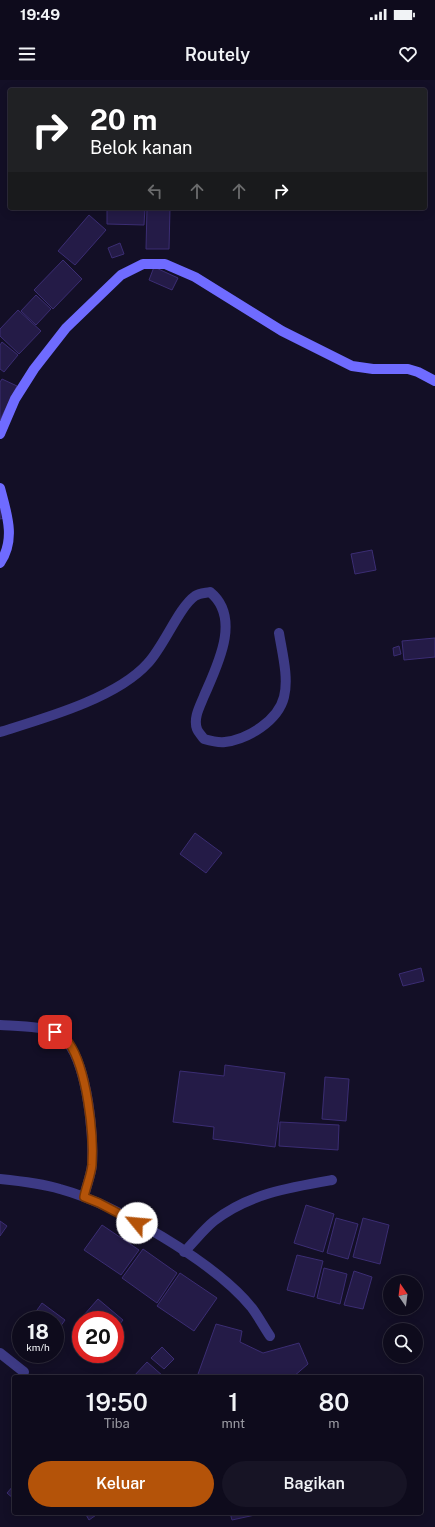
<!DOCTYPE html>
<html lang="id">
<head>
<meta charset="utf-8">
<style>
  :root { --surface:#0e0b1c; --page:#171425; --text:#f1f3f6; --muted:#9b9ba3; --line:#2e2b3b; --accent:#b45309 }
  body { margin:0; font-family:"Public Sans",sans-serif; background:var(--page); color:var(--text); height:100vh; display:flex; flex-direction:column; font-size:15px; white-space:nowrap }
  * { box-sizing:border-box; margin:0 }
  p { font-size:13px; color:var(--muted) }
  .icon { flex:none; width:22px; height:22px; fill:none; stroke:currentColor; stroke-width:2; stroke-linecap:round; stroke-linejoin:round }
  .map { position:relative; flex:1; overflow:hidden }
  .details { position:absolute; left:12px; top:1295px; width:411px; height:140px; display:flex; flex-direction:column; background:var(--surface); border-radius:4px; box-shadow:0 2px 10px #0003,0 0 0 1px var(--line) }
  .details>* { flex:none }
  .top-card { position:absolute; left:8px; top:8px; width:419px; height:122px; border-radius:4px; box-shadow:0 2px 10px #0003,0 0 0 1px var(--line); background:#202124; color:#fff; overflow:hidden }
  .needle { width:26px; rotate:346deg }
  .controls { position:absolute; left:383px; top:1195px; display:grid; gap:8px }
  .controls a { display:grid; place-items:center; width:40px; height:40px; border-radius:50%; background:var(--surface); box-shadow:0 2px 10px #0003,0 0 0 1px var(--line); font-size:20px }
  .speed { position:absolute; left:12px; top:1231px; display:flex; gap:8px; font-size:20px; font-weight:700; text-align:center }
  .speed>* { display:grid; place-content:center; width:52px; height:52px; border-radius:50%; background:var(--surface); box-shadow:0 2px 10px #0003,0 0 0 1px var(--line); line-height:1 }
  .speed small { font-size:10px; font-weight:400 }
  .speed .limit { border:6px solid #d22; background:#fff; color:#111 }
  .pin { position:absolute; display:grid; place-items:center; width:34px; height:34px; color:#fff; margin:-17px; border-radius:8px; box-shadow:0 2px 6px #0006 }
  .me { position:absolute; width:44px; margin:-22px; rotate:298deg; stroke-linejoin:round; filter:drop-shadow(0 0 3px #0008) }
  .turn { display:flex; align-items:center; gap:14px; height:84px; padding:0 16px; font-size:18px }
  .turn .icon { width:52px; height:52px; stroke-width:2.5 }
  .turn b { display:block; font-size:28px; line-height:34px }
  .lanes { display:flex; align-items:center; height:38px; padding:0 16px; background:#0003; justify-content:center; gap:20px; direction:ltr }
  .lanes .off { opacity:.35 }
  .eta { display:flex; justify-content:space-evenly; align-items:center; height:68px; text-align:center }
  .eta b { font-size:24px; font-weight:600; line-height:28px }
  .primary-button { display:flex; gap:8px; margin-top:auto; padding:8px 16px }
  .primary-button a { flex:1; height:46px; border-radius:24px; background:var(--accent); color:#fff; font-size:16px; font-weight:600; line-height:46px; text-align:center }
  .primary-button a+a { background:var(--page); color:var(--text) }
  .status { display:flex; justify-content:space-between; align-items:center; height:28px; padding:0 20px; background:var(--surface); direction:ltr }
  .status svg { height:11px; fill:currentColor }
  header { display:flex; justify-content:space-between; align-items:center; height:52px; padding:0 16px; background:var(--surface); font-size:18px; font-weight:600 }
  .map>svg:first-child { display:block }
  .building { fill:#241b47; stroke:#3b2d73 }
  .lines { fill:none; stroke-linecap:round; stroke-linejoin:round }
  .lane { stroke:#3d3a85; stroke-width:10 }
  .street { stroke:#3d3a85; stroke-width:10 }
  .secondary { stroke:#6f6bff; stroke-width:10 }
  .route-casing { stroke:#753606; stroke-width:10 }
  .route { stroke:#b45309; stroke-width:7 }
</style>
</head>
<body>
<div class="status"><b>19:49</b><svg viewBox="0 0 49 12"><path d="M0 12V9h3v3zM5 12V6h3v6zM10 12V3h3v9zM15 12V0h3v12zM26 1h20v11H26zM47 4h2v5h-2z"/></svg></div>
<header><svg class="icon" aria-label="menu" viewBox="0 0 24 24"><path d="M4 6h16M4 12h16M4 18h16"/></svg>Routely<svg class="icon" aria-label="heart" viewBox="0 0 24 24"><path d="M12 20l-8-8c-3-5 5-10 8-4 3-6 11-1 8 4z"/></svg></header>
<div class="map">
<svg width="435" height="1447" viewBox="0 0 435 1447">
  <rect width="100%" height="100%" fill="#130f26"/>
  <path class="building" d="M107,128H145L144,145L107,144Z
    M147,128H170L169,169H146Z
    M89,135L106,150L75,185L58,171Z
    M120,163L124,174L112,178L108,168Z
    M63,180L82,199L53,229L34,210Z
    M154,187L178,198L172,210L149,200Z
    M36,215L51,229L36,245L21,231Z
    M18,230L41,251L19,274L0,256V249Z
    M2,262L18,275L4,292L0,289V265Z
    M2,299L17,306L0,340V302Z
    M0,422L5,438L0,439Z
    M372,470L376,490L355,494L351,474Z
    M435,558V577L404,580L402,561Z
    M399,566L401,574L394,576L393,568Z
    M195,753L222,773L206,793L180,774Z
    M421,888L424,901L403,906L399,894Z
    M225,985L285,993L275,1067L213,1059L214,1047L173,1042L180,991L224,996Z
    M325,997L349,999L346,1041L322,1039Z
    M280,1042L339,1045L338,1070L279,1066Z
    M306,1125L334,1134L323,1172L294,1163Z
    M336,1138L358,1144L348,1179L327,1173Z
    M363,1138L389,1145L380,1184L353,1177Z
    M0,1141L7,1146L0,1156Z
    M102,1145L139,1170L121,1195L84,1170Z
    M143,1169L177,1193L157,1223L122,1198Z
    M297,1175L323,1181L314,1217L287,1210Z
    M324,1188L347,1194L340,1224L317,1218Z
    M354,1191L372,1197L363,1229L344,1225Z
    M180,1193L217,1218L194,1251L157,1226Z
    M98,1219L123,1240L115,1250V1240H81V1249L76,1244Z
    M42,1223L65,1240L55,1254V1240H30Z
    M216,1244L242,1251L240,1262L263,1273L299,1263L308,1284L293,1297H197Z
    M162,1267L174,1279L164,1289L151,1278Z
    M147,1282L163,1296V1297H133Z
    M14,1405V1419L7,1413Z
    M85,1433H99L89,1440Z
    M230,1433H254L255,1435L232,1440Z"/>
  <g class="lines">
    <path class="lane" d="M0,652C45,638 117,618 148,583C164,566 179,527 195,516C199,513 206,513 210,512C242,538 217,586 204,616C200,626 193,638 197,649C198,652 202,656 204,659C211,661 218,663 225,662C248,659 278,641 284,617C289,598 282,572 279,553
      M0,945C14,946 42,946 55,952C87,965 94,1054 92,1085C91,1095 86,1107 84,1117
      M0,1099C20,1101 40,1103 60,1109C115,1124 216,1183 252,1228C258,1236 264,1247 270,1256
      M184,1172C194,1162 203,1150 214,1141C248,1114 291,1107 332,1100"/>
    <path class="street" d="M0,1273L24,1292"/>
    <path class="secondary" d="M0,354L15,319L34,289L66,248L121,195L143,184H165L195,197L282,251L352,286L373,289H408L418,292L435,301
      M0,408C7,434 16,460 0,483"/>
  </g>
  <g class="lines">
    <g class="route-casing">
      <path id="route" d="M55,952C59,955 66,959 69,963C87,989 94,1054 92,1085C91,1095 86,1107 84,1117L99,1123L137,1143"/>
    </g>
    <use href="#route" class="route"/>
  </g>
</svg>
<div class="controls">
<a><svg class="needle" viewBox="-14 -14 28 28"><path d="M0-13l5 13h-10z" fill="#e53935"/><path d="M0 13l5-13h-10z" fill="#9b9ba3"/></svg></a>
<a><svg class="icon" aria-label="search" viewBox="0 0 24 24"><circle cx="10" cy="10" r="6"/><path d="M15 15l6 6"/></svg></a>
</div>
<div class="speed"><div>18<small>km/h</small></div><div class="limit">20</div></div>
<div class="pin" style="left:55px;top:952px;background:#d93025"><svg class="icon" aria-label="arrive" viewBox="0 0 24 24"><path d="M6 21V4h12l-3 4 3 4H6"/></svg></div>
<svg class="me" style="left:137px;top:1143px" viewBox="-20 -20 40 40"><circle r="19" fill="#fff"/><path d="M0-13L10 11 0 6-10 11z" fill="#b45309"/></svg>
<div class="top-card">
<div class="turn"><svg class="icon" aria-label="right" viewBox="0 0 24 24"><path d="M7 20v-9h11M14 6l5 5-5 5"/></svg><div><b>20 m</b>Belok kanan</div></div>
<div class="lanes"><svg class="icon off" aria-label="left" viewBox="0 0 24 24"><path d="M17 20v-9H6M10 6l-5 5 5 5"/></svg><svg class="icon off" aria-label="ahead" viewBox="0 0 24 24"><path d="M12 20V5M6 11l6-6 6 6"/></svg><svg class="icon off" aria-label="ahead" viewBox="0 0 24 24"><path d="M12 20V5M6 11l6-6 6 6"/></svg><svg class="icon" aria-label="right" viewBox="0 0 24 24"><path d="M7 20v-9h11M14 6l5 5-5 5"/></svg></div>
</div>
<section class="details">
<div class="eta">
<div><b>19:50</b><p>Tiba</p></div>
<div><b>1</b><p>mnt</p></div>
<div><b>80</b><p>m</p></div>
</div>
<div class="primary-button"><a>Keluar</a><a>Bagikan</a></div>
</section>
</div>
</body>
</html>
